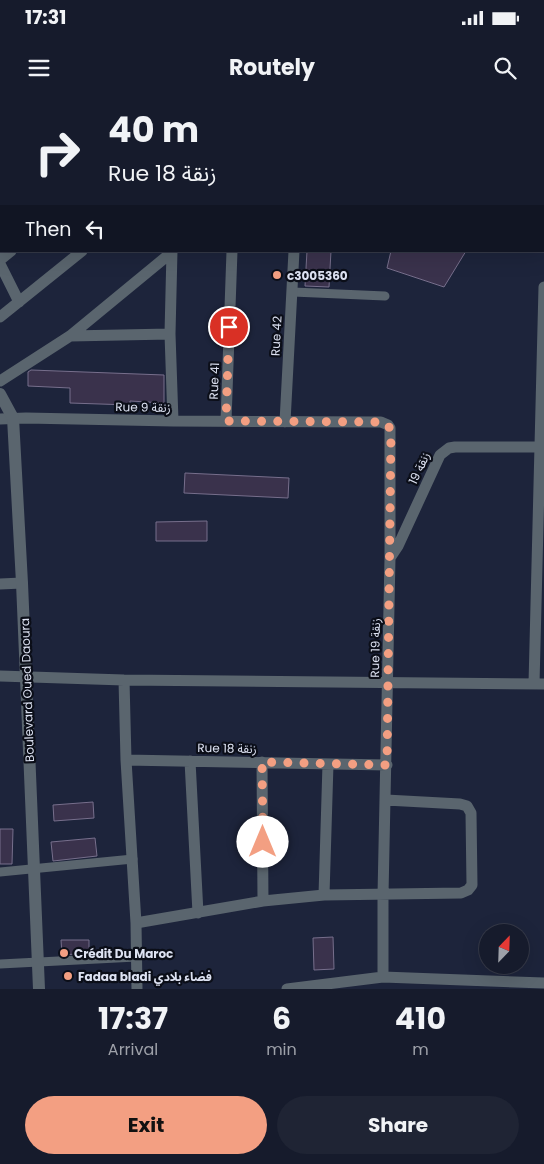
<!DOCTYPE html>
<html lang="en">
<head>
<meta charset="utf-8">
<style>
  :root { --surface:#161b2c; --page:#1f2434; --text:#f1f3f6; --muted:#9ea1a9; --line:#353948; --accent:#f39f82 }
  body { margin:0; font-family:Poppins,"Noto Sans Arabic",sans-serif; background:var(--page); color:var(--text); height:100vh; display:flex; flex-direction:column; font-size:19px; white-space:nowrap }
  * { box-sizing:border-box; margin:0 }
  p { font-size:16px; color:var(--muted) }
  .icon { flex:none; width:28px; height:28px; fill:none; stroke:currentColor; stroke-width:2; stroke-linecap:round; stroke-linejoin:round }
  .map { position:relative; height:889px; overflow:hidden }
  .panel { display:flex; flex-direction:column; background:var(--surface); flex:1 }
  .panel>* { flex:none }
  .top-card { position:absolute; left:0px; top:0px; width:545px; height:152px; box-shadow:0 5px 20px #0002,0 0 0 1px var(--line); background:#161b2c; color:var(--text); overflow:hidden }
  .needle { width:32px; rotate:23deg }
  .controls { position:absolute; left:479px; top:824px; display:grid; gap:10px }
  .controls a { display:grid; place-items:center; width:50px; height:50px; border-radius:50%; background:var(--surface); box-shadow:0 5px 20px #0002,0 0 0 1px var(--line); font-size:25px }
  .pin { position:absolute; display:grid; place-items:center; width:42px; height:42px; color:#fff; margin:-21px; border:2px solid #fff; border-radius:50%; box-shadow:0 1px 5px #0007 }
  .me { position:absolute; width:55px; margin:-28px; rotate:0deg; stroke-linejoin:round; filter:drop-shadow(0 0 4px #0008) }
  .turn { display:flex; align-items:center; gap:18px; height:105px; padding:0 25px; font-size:22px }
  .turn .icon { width:65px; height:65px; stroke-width:2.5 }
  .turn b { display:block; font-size:35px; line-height:42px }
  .then { display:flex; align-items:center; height:48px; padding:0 25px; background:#0003; gap:10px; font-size:19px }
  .eta { display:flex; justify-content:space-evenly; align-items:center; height:85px; text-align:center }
  .eta b { font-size:30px; font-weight:700; line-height:35px }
  .button { display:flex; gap:10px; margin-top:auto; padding:10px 25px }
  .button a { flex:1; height:58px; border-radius:30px; background:var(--accent); color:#111; font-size:20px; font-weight:700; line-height:58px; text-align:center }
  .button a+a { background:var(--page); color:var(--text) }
  .status { display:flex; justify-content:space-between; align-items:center; height:35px; padding:0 25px; background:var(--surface); direction:ltr }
  .status svg { height:14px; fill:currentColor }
  header { display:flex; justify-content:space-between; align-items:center; height:65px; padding:0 25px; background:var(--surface); font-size:22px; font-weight:700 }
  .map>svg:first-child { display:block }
  .building { fill:#3a324c; stroke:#776f8c }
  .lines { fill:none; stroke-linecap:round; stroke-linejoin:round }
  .pedestrian { stroke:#5a656e; stroke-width:9 }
  .minor { stroke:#5a656e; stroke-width:11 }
  .tertiary { stroke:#5a656e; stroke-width:12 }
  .route { stroke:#f39f82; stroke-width:9; stroke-dasharray:0 16.2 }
  .poi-dot { fill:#f39f82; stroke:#0b0e18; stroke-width:2 }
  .labels { text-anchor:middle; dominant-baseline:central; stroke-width:4.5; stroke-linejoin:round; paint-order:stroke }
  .poi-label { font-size:12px; font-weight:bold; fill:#dde2f2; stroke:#0b0e18; text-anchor:start }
  .street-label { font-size:12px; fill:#dde2f2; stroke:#0b0e18 }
</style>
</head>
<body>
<div class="status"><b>17:31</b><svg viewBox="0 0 49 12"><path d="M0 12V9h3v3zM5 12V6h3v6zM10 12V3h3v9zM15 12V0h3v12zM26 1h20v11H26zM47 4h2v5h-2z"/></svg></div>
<header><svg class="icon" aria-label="menu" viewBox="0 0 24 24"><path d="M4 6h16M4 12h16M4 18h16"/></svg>Routely<svg class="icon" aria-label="search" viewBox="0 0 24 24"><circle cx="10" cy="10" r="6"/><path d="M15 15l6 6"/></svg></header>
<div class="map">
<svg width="544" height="889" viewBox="0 0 544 889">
  <rect width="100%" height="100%" fill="#1d243b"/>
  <path class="building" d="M307,151H331L329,187L305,186Z
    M391,151H466L444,187L387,168Z
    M31,270L164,275V303L130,301V305L70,303V288L28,286V272Z
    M185,373L289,378L288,398L184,393Z
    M207,421V441H156V422Z
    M93,702L94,718L54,721L53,705Z
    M0,729H13L12,764H0Z
    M95,738L97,756L53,761L51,742Z
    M333,837L334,869L314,870L313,838Z
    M61,840H89V853L62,855Z"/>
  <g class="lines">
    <path class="pedestrian" d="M293,192L385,196
      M0,772L133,759
      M0,864L136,857"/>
    <path class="minor" d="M108,1L110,0
      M189,1V0
      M407,1V0
      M0,84L1,83
      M172,151L170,234L173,321
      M0,160L11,151
      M0,164L19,202
      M0,217L82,151
      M70,236L170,234
      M0,281L70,236L172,152
      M0,319L26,318L173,321L381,322L388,325L390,328V458L383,795V877
      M226,321L232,151
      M285,322L294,151
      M390,458L398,446L440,355L449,348L455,347H540
      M0,484L22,483
      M0,576L124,580L544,584
      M124,580L126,660L136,823L137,889
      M534,584L544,187
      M126,660L387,665
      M190,661L198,813
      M262,662L263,801
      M324,795L328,664
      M136,823L263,801L324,795L461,793L468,790L472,785L471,713L467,706L460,704L386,700
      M287,889L383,877L544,883"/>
    <path class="tertiary" d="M12,1L14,0
      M0,11L1,10
      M0,294L13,318L22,483L39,889"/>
  </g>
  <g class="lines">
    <path class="route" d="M229,227L226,321L381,322L388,325L391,331L387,665L262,662L263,742"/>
  </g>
  <g class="poi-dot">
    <circle cx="277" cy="175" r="5"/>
    <circle cx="64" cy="853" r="5"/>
    <circle cx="68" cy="876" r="5"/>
  </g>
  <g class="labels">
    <g class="poi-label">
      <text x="287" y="175">c3005360</text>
      <text x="74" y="853">Crédit Du Maroc</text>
      <text x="78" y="876">Fadaa bladi فضاء بلادي</text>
    </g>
    <g class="street-label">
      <text transform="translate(276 236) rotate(-87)">Rue 42</text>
      <text transform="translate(214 281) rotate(-88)">Rue 41</text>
      <text transform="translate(143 307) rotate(1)">Rue 9 زنقة</text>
      <text transform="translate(419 368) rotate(-65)">19 زنقة</text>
      <text transform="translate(375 548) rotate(-89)">Rue 19 زنقة</text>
      <text transform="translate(27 590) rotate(-92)">Boulevard Oued Daoura</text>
      <text transform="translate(227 648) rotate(1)">Rue 18 زنقة</text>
    </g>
  </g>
</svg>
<div class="controls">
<a><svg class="needle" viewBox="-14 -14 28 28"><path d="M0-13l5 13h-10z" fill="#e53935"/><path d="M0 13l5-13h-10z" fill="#9ea1a9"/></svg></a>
</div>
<div class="pin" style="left:229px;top:227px;background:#d93025"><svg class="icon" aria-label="arrive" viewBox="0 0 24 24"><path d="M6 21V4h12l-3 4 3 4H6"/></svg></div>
<svg class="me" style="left:263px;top:742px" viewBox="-20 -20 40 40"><circle r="19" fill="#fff"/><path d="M0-13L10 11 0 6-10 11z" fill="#f39f82"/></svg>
<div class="top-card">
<div class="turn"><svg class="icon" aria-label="right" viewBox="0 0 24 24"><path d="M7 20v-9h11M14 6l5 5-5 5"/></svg><div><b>40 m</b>Rue 18 زنقة</div></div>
<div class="then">Then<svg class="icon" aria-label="left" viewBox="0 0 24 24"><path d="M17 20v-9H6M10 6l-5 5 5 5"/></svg></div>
</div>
</div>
<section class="panel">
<div class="eta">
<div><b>17:37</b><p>Arrival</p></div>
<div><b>6</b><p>min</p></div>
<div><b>410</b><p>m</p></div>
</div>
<div class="button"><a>Exit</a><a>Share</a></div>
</section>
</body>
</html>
